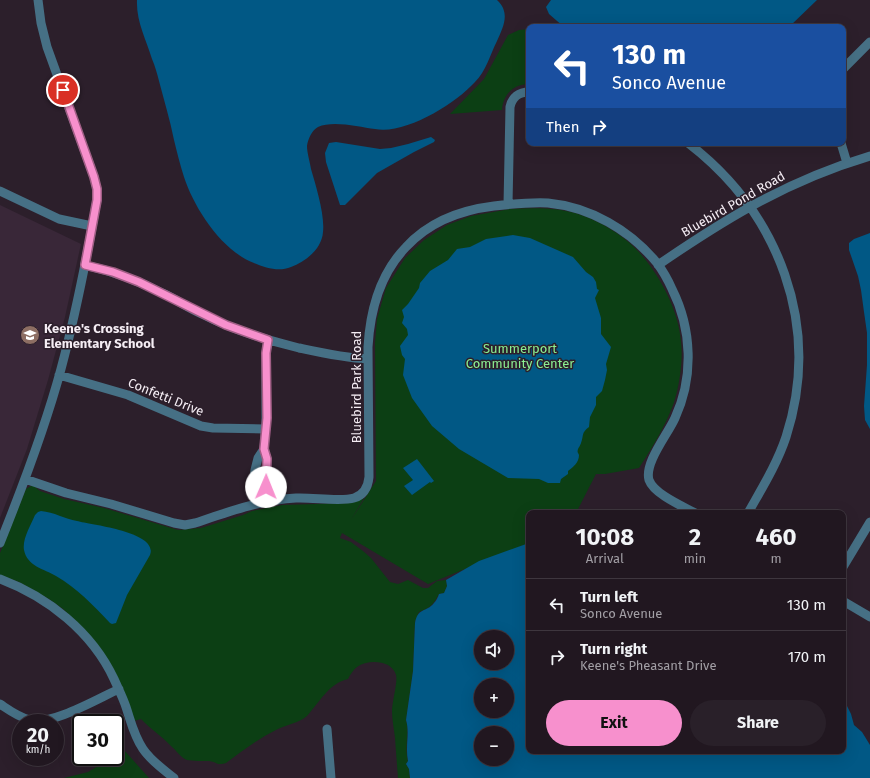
<!DOCTYPE html>
<html lang="en">
<head>
<meta charset="utf-8">
<style>
  :root { --surface:#211720; --page:#292029; --text:#f1f3f6; --muted:#a29fa5; --line:#3e363e; --accent:#f790cd }
  body { margin:0; font-family:"Fira Sans",sans-serif; background:var(--page); color:var(--text); height:100vh; display:flex; flex-direction:column; font-size:15px; white-space:nowrap }
  * { box-sizing:border-box; margin:0 }
  p { font-size:13px; color:var(--muted) }
  .icon { flex:none; width:22px; height:22px; fill:none; stroke:currentColor; stroke-width:2; stroke-linecap:round; stroke-linejoin:round }
  .map { position:relative; flex:1; overflow:hidden }
  .side { position:absolute; left:526px; top:510px; width:320px; height:244px; display:flex; flex-direction:column; background:var(--surface); border-radius:8px; box-shadow:0 4px 16px #0002,0 0 0 1px var(--line) }
  .side>* { flex:none }
  .hud { position:absolute; left:526px; top:24px; width:320px; height:122px; border-radius:8px; box-shadow:0 4px 16px #0002,0 0 0 1px var(--line); background:#1a4fa0; color:#fff; overflow:hidden }
  .fabs { position:absolute; left:474px; top:630px; display:grid; gap:8px }
  .fabs a { display:grid; place-items:center; width:40px; height:40px; border-radius:50%; background:var(--surface); box-shadow:0 4px 16px #0002,0 0 0 1px var(--line); font-size:20px }
  .speed { position:absolute; left:12px; top:714px; display:flex; gap:8px; font-size:20px; font-weight:700; text-align:center }
  .speed>* { display:grid; place-content:center; width:52px; height:52px; border-radius:50%; background:var(--surface); box-shadow:0 4px 16px #0002,0 0 0 1px var(--line); line-height:1 }
  .speed small { font-size:10px; font-weight:400 }
  .speed .limit { border:2px solid #111; border-radius:6px; background:#fff; color:#111 }
  .pin { position:absolute; display:grid; place-items:center; width:34px; height:34px; color:#fff; margin:-17px; border:2px solid #fff; border-radius:50%; box-shadow:0 1px 4px #0007 }
  .me { position:absolute; width:44px; margin:-22px; rotate:1deg; stroke-linejoin:round; filter:drop-shadow(0 0 3px #0008) }
  .turn { display:flex; align-items:center; gap:14px; height:84px; padding:0 20px; font-size:18px }
  .turn .icon { width:52px; height:52px; stroke-width:2.5 }
  .turn b { display:block; font-size:28px; line-height:34px }
  .then { display:flex; align-items:center; height:38px; padding:0 20px; background:#0003; gap:8px; font-size:15px }
  .eta { display:flex; justify-content:space-evenly; align-items:center; height:68px; text-align:center }
  .eta b { font-size:24px; font-weight:700; line-height:28px }
  .action { display:flex; gap:8px; margin-top:auto; padding:8px 20px }
  .action a { flex:1; height:46px; border-radius:24px; background:var(--accent); color:#111; font-size:16px; font-weight:700; line-height:46px; text-align:center }
  .action a+a { background:var(--page); color:var(--text) }
  ul { padding:0; list-style:none }
  li { display:flex; align-items:center; gap:12px; height:52px; padding:0 20px; border-top:1px solid var(--line) }
  li div { flex:1 }
  li b { display:block; font-size:15px }
  li em { font-style:normal }
  .map>svg:first-child { display:block }
  .built { fill:#392738 }
  .green { fill:#0c3f14 }
  .water { fill:#015885; fill-rule:evenodd }
  .lines { fill:none; stroke-linecap:round; stroke-linejoin:round }
  .minor { stroke:#467085; stroke-width:9 }
  .route-casing { stroke:#a15e85; stroke-width:10 }
  .route { stroke:#f790cd; stroke-width:7 }
  .labels { text-anchor:middle; dominant-baseline:central; stroke-width:3; stroke-linejoin:round; paint-order:stroke }
  .street-label { font-size:13px; fill:#f5edf4; stroke:#2c1f2b }
  .poi-label { font-size:13px; font-weight:bold; fill:#f5edf4; stroke:#2c1f2b; text-anchor:start }
  .park-label { font-size:13px; fill:#8bef92; stroke:#2c1f2b }
</style>
</head>
<body>
<div class="map">
<svg width="870" height="778" viewBox="0 0 870 778">
  <rect width="100%" height="100%" fill="#2c1f2b"/>
  <path class="built" d="M0,205L81,244L65,317L48,380L27,449L0,518Z"/>
  <path class="green" d="M529,29V84C513,84 503,95 502,110L450,114L484,79L508,35L519,30Z
    M510,209C534,208 558,207 581,215C601,222 621,234 635,248C658,271 679,310 681,342C683,360 680,381 675,399C669,420 651,450 639,468L605,474H596L576,513H529V543L428,584L342,533L340,538L351,542L363,551L371,558L390,582L398,584L408,580L423,588H428L437,581L446,580L447,586L444,593L439,594C433,605 430,608 419,612L415,622L413,671L406,720C410,733 404,746 408,761L406,764L409,769L410,778H398C397,765 396,752 395,738C394,729 392,720 392,711C392,702 398,681 396,675C392,660 368,659 357,667C353,670 350,675 348,679C329,683 319,703 307,716C299,723 285,725 276,730C258,739 242,751 226,763C217,766 217,762 209,761C203,761 193,761 187,760C181,758 176,750 171,746C162,736 150,729 141,719L134,721L79,624L63,609L49,599L19,582L0,575V553L26,489L31,486H34L40,491L64,499L104,508L178,530L201,528L243,515L252,511L282,505L351,503L364,498L351,520L376,481L375,343L377,319L386,288L405,258L424,240L447,225L471,216Z
    M124,750L149,778H64L88,772L113,757H115V756Z"/>
  <path class="water" d="M137,0H497C511,13 503,27 497,41C490,55 486,71 475,82C455,104 405,135 375,129C359,127 333,120 318,127C312,130 308,139 307,146C307,153 310,162 311,169C316,186 325,215 323,232C322,249 305,262 291,267C279,272 266,268 254,263C222,251 194,208 184,177C180,165 177,152 174,140C170,120 164,100 159,81C157,73 155,66 152,59C146,39 136,21 137,0Z
    M551,0H817L789,27H564L549,14L546,7Z
    M431,137L435,140L434,142L414,152L377,173L345,205H340L326,162L325,153L329,143L336,142L380,149L391,148L408,144Z
    M870,233V429L865,420L864,406L867,365V333L864,312L861,290L858,276L849,250V243L854,239Z
    M513,235L530,238L573,257L586,272L593,277L596,282L597,289L599,290L595,298L601,318V334L611,347L606,364L607,370L605,380L602,391L596,397V405L590,417L589,427C581,433 584,435 581,443C581,444 578,449 578,449C577,453 578,452 579,455C579,463 573,467 568,471V474L561,479L560,483H548L539,479L508,478L459,449L432,426L412,398L403,375L405,359L402,355L400,346L408,335L407,329L402,323L404,317L402,310L408,304L419,288L420,283L430,271L448,260L457,249L470,247L486,239Z
    M417,459L434,481L431,483L430,482L412,495L404,486L413,480L403,468Z
    M41,511C54,512 65,519 77,521C92,525 159,532 150,555L127,595L116,623L112,624L110,623C93,605 77,588 56,576C44,569 27,566 24,550C22,539 31,525 35,515L38,512Z
    M529,543V751H843V698L851,714L854,725L862,732L870,745V778H410L409,769L406,764L408,761C405,746 410,733 406,720L413,671L415,623C418,607 426,613 434,603C436,601 438,597 439,594L444,593L447,586L446,580L479,561ZM481,637H507V663H481ZM481,685H507V711H481ZM481,733H507V759H481Z"/>
  <g class="lines">
    <path class="minor" d="M843,69L870,42
      M688,143C779,213 822,325 786,437C777,464 762,488 748,513
      M841,143L847,163
      M0,191L59,219L92,226
      M508,204L510,107C512,97 519,92 529,92
      M85,265C112,271 137,280 162,293C176,299 188,308 202,314C233,330 266,340 299,348C322,353 344,358 368,359
      M658,265C728,217 789,180 870,156
      M59,375L128,395L201,426L213,428L266,429
      M264,449L267,459L266,478L267,501
      M25,479L66,493L111,504L174,523L185,525L195,523C228,512 261,500 296,498C312,497 340,502 354,498C364,495 368,487 369,477L368,347C370,311 380,274 406,247C429,222 461,210 494,206C512,204 530,202 548,203C590,207 630,230 657,263C663,271 668,280 672,289C692,329 694,377 675,418C668,434 644,463 649,480C654,494 682,506 695,513
      M256,504L254,483L255,470L258,458L264,449L266,424V353L268,340
      M0,543C23,486 45,428 61,369C76,313 87,257 97,200V189L94,177L47,47L41,23L38,0
      M843,567L870,522
      M0,579C48,597 92,632 114,679C118,688 123,698 126,707C131,722 134,736 143,749C151,761 163,769 174,778
      M843,601L870,617
      M0,704C9,710 18,717 30,720C51,726 97,699 119,689
      M327,729L331,778"/>
  </g>
  <g class="lines">
    <g class="route-casing">
      <path id="route" d="M63,90L94,177L97,189V200L85,265L113,272L139,282L226,325L268,340L266,353L267,418L264,449L267,459L266,487"/>
    </g>
    <use href="#route" class="route"/>
  </g>
  <defs>
    <g id="school-disc" transform="scale(1)"><circle r="9.5" fill="#8d6e63" stroke="#2c1f2b"/><path d="M0-5L7-2L0 1L-7-2ZM-4 1L0 2.5L4 1V4Q0 6-4 4Z" fill="#fff"/></g>
  </defs>
  <g fill-rule="evenodd">
    <use href="#school-disc" x="30" y="335"/>
  </g>
  <g class="labels">
    <g class="street-label">
      <text transform="translate(733 204) rotate(-30)">Bluebird Pond Road</text>
      <text transform="translate(356 387) rotate(-90)">Bluebird Park Road</text>
      <text transform="translate(166 397) rotate(22)">Confetti Drive</text>
    </g>
    <g class="poi-label">
      <text x="44" y="328">Keene's Crossing<tspan x="44" dy="15">Elementary School</tspan></text>
    </g>
    <g class="park-label">
      <text x="520" y="348">Summerport<tspan x="520" dy="15">Community Center</tspan></text>
    </g>
  </g>
</svg>
<div class="fabs">
<a><svg class="icon" aria-label="sound" viewBox="0 0 24 24"><path d="M4 9h4l5-4v14l-5-4H4zM17 9q2 3 0 6"/></svg></a>
<a>+</a>
<a>−</a>
</div>
<div class="speed"><div>20<small>km/h</small></div><div class="limit">30</div></div>
<div class="pin" style="left:63px;top:90px;background:#d93025"><svg class="icon" aria-label="arrive" viewBox="0 0 24 24"><path d="M6 21V4h12l-3 4 3 4H6"/></svg></div>
<svg class="me" style="left:266px;top:487px" viewBox="-20 -20 40 40"><circle r="19" fill="#fff"/><path d="M0-13L10 11 0 6-10 11z" fill="#f790cd"/></svg>
<div class="hud">
<div class="turn"><svg class="icon" aria-label="left" viewBox="0 0 24 24"><path d="M17 20v-9H6M10 6l-5 5 5 5"/></svg><div><b>130 m</b>Sonco Avenue</div></div>
<div class="then">Then<svg class="icon" aria-label="right" viewBox="0 0 24 24"><path d="M7 20v-9h11M14 6l5 5-5 5"/></svg></div>
</div>
<section class="side">
<div class="eta">
<div><b>10:08</b><p>Arrival</p></div>
<div><b>2</b><p>min</p></div>
<div><b>460</b><p>m</p></div>
</div>
<ul>
<li><svg class="icon" aria-label="left" viewBox="0 0 24 24"><path d="M17 20v-9H6M10 6l-5 5 5 5"/></svg><div><b>Turn left</b><p>Sonco Avenue</p></div><em>130 m</em></li>
<li><svg class="icon" aria-label="right" viewBox="0 0 24 24"><path d="M7 20v-9h11M14 6l5 5-5 5"/></svg><div><b>Turn right</b><p>Keene's Pheasant Drive</p></div><em>170 m</em></li>
</ul>
<div class="action"><a>Exit</a><a>Share</a></div>
</section>
</div>
</body>
</html>
